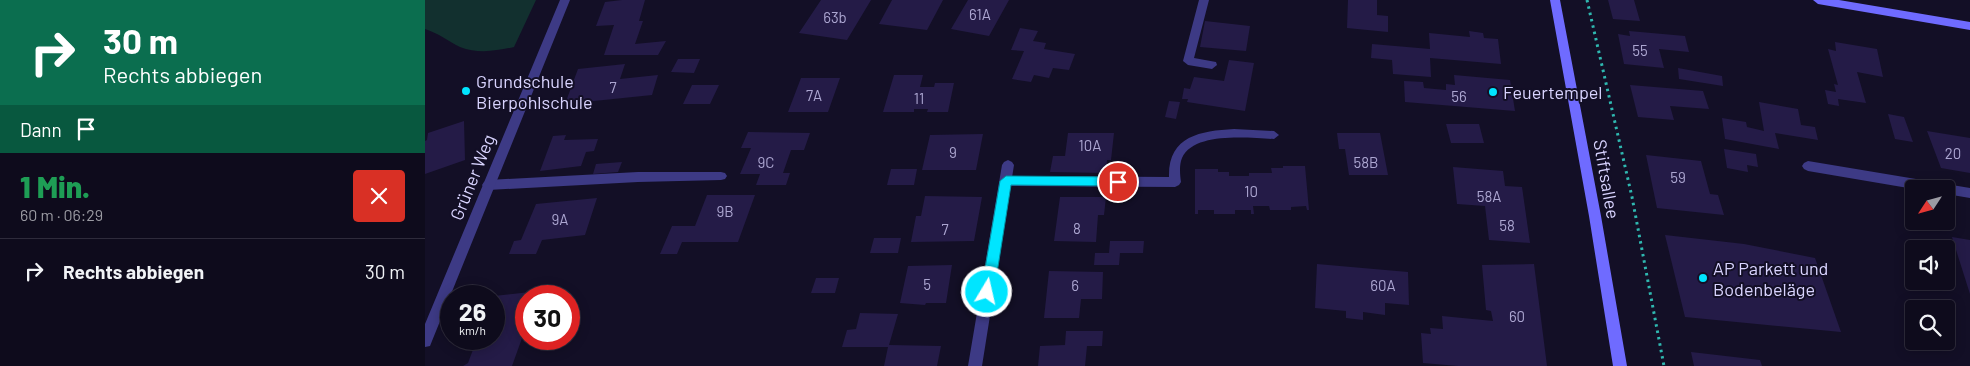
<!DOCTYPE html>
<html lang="de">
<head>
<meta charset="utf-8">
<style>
  :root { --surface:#0e0b1c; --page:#171425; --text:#f1f3f6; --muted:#9b9ba3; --line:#2e2b3b }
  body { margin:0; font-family:Barlow,sans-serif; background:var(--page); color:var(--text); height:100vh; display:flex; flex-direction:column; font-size:19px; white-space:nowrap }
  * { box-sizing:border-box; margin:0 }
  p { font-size:16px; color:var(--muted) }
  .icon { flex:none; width:28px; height:28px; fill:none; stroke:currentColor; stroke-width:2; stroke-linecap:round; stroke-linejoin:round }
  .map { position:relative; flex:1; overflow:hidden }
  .panel { display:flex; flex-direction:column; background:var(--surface); width:425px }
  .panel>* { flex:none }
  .hud { background:#0b6e4f; color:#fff; overflow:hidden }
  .needle { width:32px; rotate:234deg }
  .tools { position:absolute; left:1480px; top:180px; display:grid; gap:10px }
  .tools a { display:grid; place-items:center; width:50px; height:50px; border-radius:5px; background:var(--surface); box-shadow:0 2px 12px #0003,0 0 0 1px var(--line); font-size:25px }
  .speed { position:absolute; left:15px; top:285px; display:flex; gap:10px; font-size:25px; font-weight:700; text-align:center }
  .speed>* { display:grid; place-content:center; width:65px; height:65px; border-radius:50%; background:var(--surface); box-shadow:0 2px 12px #0003,0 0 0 1px var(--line); line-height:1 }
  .speed small { font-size:12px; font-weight:400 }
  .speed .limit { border:8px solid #d22; background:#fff; color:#111 }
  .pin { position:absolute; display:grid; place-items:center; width:42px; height:42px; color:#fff; margin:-21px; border:2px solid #fff; border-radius:50%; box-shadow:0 1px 5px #0007 }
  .me { position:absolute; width:55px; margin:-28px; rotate:9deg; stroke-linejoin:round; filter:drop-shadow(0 0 4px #0008) }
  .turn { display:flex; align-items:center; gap:18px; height:105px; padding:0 20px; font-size:22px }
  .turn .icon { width:65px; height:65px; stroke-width:2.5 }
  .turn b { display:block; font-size:35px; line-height:42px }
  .then { display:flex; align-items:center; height:48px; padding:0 20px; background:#0003; gap:10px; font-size:19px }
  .round { display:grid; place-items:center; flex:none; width:52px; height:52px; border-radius:5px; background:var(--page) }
  .headline { display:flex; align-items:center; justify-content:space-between; height:85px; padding:0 20px }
  h1 { font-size:30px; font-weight:800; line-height:38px; color:#1e9e55 }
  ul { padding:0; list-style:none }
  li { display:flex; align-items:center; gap:15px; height:65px; padding:0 20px; border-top:1px solid var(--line) }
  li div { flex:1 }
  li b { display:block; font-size:19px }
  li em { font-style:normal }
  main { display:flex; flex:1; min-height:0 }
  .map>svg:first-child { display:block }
  .green { fill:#12302f }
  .building { fill:#241b47 }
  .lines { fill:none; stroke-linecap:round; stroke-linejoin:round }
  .path { stroke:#2fb8b0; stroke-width:3; stroke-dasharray:2.5 4; stroke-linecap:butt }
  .lane { fill:#3d3a85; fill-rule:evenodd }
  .street { fill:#3d3a85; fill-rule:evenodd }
  .secondary { fill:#6f6bff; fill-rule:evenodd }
  .route { fill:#00e5ff; stroke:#0095a6 }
  .poi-dot { fill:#00e5ff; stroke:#130f26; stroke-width:2 }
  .labels { text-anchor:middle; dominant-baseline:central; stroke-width:4; stroke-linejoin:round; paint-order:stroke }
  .number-label { font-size:15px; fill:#aca6d1 }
  .poi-label { font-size:18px; fill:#d9d4ff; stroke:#130f26; text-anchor:start }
  .street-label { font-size:18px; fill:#d9d4ff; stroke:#130f26 }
</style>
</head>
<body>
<main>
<section class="panel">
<div class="hud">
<div class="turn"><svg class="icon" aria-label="right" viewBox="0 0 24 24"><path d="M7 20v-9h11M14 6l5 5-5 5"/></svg><div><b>30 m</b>Rechts abbiegen</div></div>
<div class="then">Dann<svg class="icon" aria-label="arrive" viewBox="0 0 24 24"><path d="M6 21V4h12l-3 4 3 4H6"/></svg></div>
</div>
<div class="headline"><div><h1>1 Min.</h1><p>60 m · 06:29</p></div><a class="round" style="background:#d93025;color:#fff"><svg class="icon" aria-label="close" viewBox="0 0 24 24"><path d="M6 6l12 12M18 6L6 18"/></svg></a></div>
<ul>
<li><svg class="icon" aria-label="right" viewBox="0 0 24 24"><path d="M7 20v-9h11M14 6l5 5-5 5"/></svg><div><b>Rechts abbiegen</b></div><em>30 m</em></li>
</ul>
</section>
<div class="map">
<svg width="1545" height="366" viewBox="0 0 1545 366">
  <rect width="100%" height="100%" fill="#130f26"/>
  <path class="green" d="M0,0H111L89,47C71,51 53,54 35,47C23,41 13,33 0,29Z"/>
  <path class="building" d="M197,0H220L214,21H218L210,44L241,41L233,55H179L189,25L171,26L180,2Z
    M396,0H446L422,40L374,33Z
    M467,0H518L502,30L454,24Z
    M543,0H584L564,36L526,29Z
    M923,0H952V15L963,16V32L922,28Z
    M1183,0H1209L1215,21L1188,19Z
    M780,21L825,26L821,51L775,47Z
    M595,28L613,31L608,41L621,43L619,49L650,54L644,70L628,68L624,78L609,75L606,82L587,79L599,51L586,50Z
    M1044,31L1058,33L1059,38L1073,39L1076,64L1005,58L1006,77L968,74L967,60L946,58L947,44L1005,49L1004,33L1045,37Z
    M1204,31L1260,36L1264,52L1234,49L1239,68L1199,64L1193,34L1205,36Z
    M1410,42L1452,49L1458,77L1432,72L1441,103L1413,99L1414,106L1403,104L1400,90L1411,92L1409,84L1413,85L1403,49L1411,51Z
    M253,59H275L269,73L246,72Z
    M804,60L829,63L820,111L762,102L763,99H757L759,88L765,89L769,77L799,81Z
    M200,64L195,79L233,75L227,95L140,104L153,69Z
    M1253,68L1297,76L1298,86L1254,79Z
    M469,75H498L495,87H509L510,83H529L523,112H502L503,109H489V112H458Z
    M1029,75L1085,80L1090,111L980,102L979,81L998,82L999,88L1021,90V84L1030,85Z
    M376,78H415L403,112H363Z
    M267,85H294L285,104H258Z
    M1205,85L1278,91L1284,109L1245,106L1249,120L1213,117Z
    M744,101L755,102L751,119L740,117Z
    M1334,102L1373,109L1376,125L1390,127L1393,140L1350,133L1354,149L1300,139L1297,118L1321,122L1322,127L1339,131Z
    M1463,114L1479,117L1488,142L1470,139Z
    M39,121L40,160L0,174V141L2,140L3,133Z
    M1021,124H1054L1059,143H1026Z
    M1502,131L1545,138V173L1516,168Z
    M323,132L385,133L379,150H366L358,173H365L361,185H331L335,174H315L326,148H316Z
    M643,133H689L686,160H682L681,173L625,172L628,156H640Z
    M912,133H955L963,175H924L920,149H914Z
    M558,134L551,170H497L505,135Z
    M141,135L139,140L173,139L169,151L161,152L156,166L115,171L128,136Z
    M1299,149L1331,154L1333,167L1322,165L1323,172L1302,168Z
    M1221,155L1276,161L1285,194L1293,195L1299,215L1232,208Z
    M197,162L193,172L168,174L171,164Z
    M858,166H880L884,210H882L881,206L866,207V210H845L844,206H828L829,214H826V210H810V214H789V210H773V214H770V169H793V172H804V176H824V173H847L846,168H858Z
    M1028,167L1078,171L1080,186L1097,187L1105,243L1064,240L1060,206L1032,204Z
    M466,169H492L489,185H462Z
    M282,195H330L313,242H257L252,254H235L247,226H270Z
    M500,196L557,197L549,241L486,242L491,216H496Z
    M635,197H681L679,215H673L671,242L629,241Z
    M172,198L160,235L117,240L111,254H84L89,241L96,240L111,204Z
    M1240,235L1319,244L1390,258L1416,332L1260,317Z
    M1527,237L1545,240V294L1532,253Z
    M449,238H476L473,253H445Z
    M685,241H719L718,253H695L694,265H669L670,253H684Z
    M892,264L983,272L984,305L960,303V315L938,312V320L921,318V311L890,308Z
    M1109,264L1122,366H1033L998,363L996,333L1006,334L1005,328L1018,329L1017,316L1068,321L1066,311L1061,310L1057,265Z
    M527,265L521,303H501L500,305L475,303L483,266Z
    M624,271L678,272L677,299H656L654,318H619Z
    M391,278H414L410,293H386Z
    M114,291L112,296H101V327L87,366H38L43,363L52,339H69V296Z
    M435,313L473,314L464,345L516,346L512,366H459L463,347H417L422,330L431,329Z
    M641,331H678L677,346H662L660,366H613L615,346L640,345Z
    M1266,352L1335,360L1337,366H1269Z"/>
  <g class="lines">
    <path class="path" d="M1162,0L1207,197L1239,366"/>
    <path class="lane" d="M774,0H784L769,58L791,62L792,65L787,69L763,65L758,61Z
      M809,129L849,131L854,135L849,139C825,138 769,131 757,158C754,165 755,175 756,182L754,185L750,187L581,186L577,184L575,181L577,178L581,176L744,177C743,136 775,131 809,129Z
      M213,172H296L300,173L302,176L300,179L296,180L213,182L63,190L59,188L57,185L59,182L63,180Z"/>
    <path class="street" d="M135,0H145L7,341L5,346L0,347V324Z
      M583,160L587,162L589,165L557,366H543L577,165L579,162Z
      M1383,161L1545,188V198L1521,194V189H1489L1383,171L1379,169L1377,166L1379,163Z"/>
    <path class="secondary" d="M1125,0H1135L1176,216L1202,366H1188L1164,216Z
      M1388,0H1414L1545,22V30L1393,4Z"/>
  </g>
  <path class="route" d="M581,176L693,177L699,182L693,186L586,185L569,292L567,296L562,297L558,296L556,292L575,181Z"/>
  <g class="poi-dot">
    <circle cx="41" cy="91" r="5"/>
    <circle cx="1068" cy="92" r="5"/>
    <circle cx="1278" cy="278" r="5"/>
  </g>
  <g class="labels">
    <g class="number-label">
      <text x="555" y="14">61A</text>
      <text x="410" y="17">63b</text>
      <text x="1215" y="50">55</text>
      <text x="188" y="87">7</text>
      <text x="389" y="95">7A</text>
      <text x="1034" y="96">56</text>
      <text x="494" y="98">11</text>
      <text x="665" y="145">10A</text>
      <text x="528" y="152">9</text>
      <text x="1528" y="153">20</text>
      <text x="341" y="162">9C</text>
      <text x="941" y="162">58B</text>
      <text x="1253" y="177">59</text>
      <text x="826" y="191">10</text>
      <text x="1064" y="196">58A</text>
      <text x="300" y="211">9B</text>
      <text x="135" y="219">9A</text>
      <text x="1082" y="225">58</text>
      <text x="652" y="228">8</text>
      <text x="520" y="229">7</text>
      <text x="502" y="284">5</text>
      <text x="650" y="285">6</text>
      <text x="958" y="285">60A</text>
      <text x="1092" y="316">60</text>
    </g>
    <g class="poi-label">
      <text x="51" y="81">Grundschule<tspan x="51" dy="21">Bierpohlschule</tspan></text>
      <text x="1078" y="92">Feuertempel</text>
      <text x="1288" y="268">AP Parkett und<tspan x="1288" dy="21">Bodenbeläge</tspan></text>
    </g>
    <g class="street-label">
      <text transform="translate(47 177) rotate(-68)">Grüner Weg</text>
      <text transform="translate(1182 179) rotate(80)">Stiftsallee</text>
    </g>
  </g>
</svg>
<div class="tools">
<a><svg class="needle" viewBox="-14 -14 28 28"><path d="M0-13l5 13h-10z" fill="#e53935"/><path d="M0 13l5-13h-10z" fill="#9b9ba3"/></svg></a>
<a><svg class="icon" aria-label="sound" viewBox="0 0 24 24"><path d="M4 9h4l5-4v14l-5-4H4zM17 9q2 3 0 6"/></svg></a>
<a><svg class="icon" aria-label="search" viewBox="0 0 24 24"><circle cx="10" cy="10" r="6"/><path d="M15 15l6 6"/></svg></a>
</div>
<div class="speed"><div>26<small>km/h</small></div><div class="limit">30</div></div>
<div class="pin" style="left:693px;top:182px;background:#d93025"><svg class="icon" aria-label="arrive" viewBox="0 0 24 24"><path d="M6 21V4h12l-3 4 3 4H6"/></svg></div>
<svg class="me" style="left:562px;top:292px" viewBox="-20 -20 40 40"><circle r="17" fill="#00e5ff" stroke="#fff" stroke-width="3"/><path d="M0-11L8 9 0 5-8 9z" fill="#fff"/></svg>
</div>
</main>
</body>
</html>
